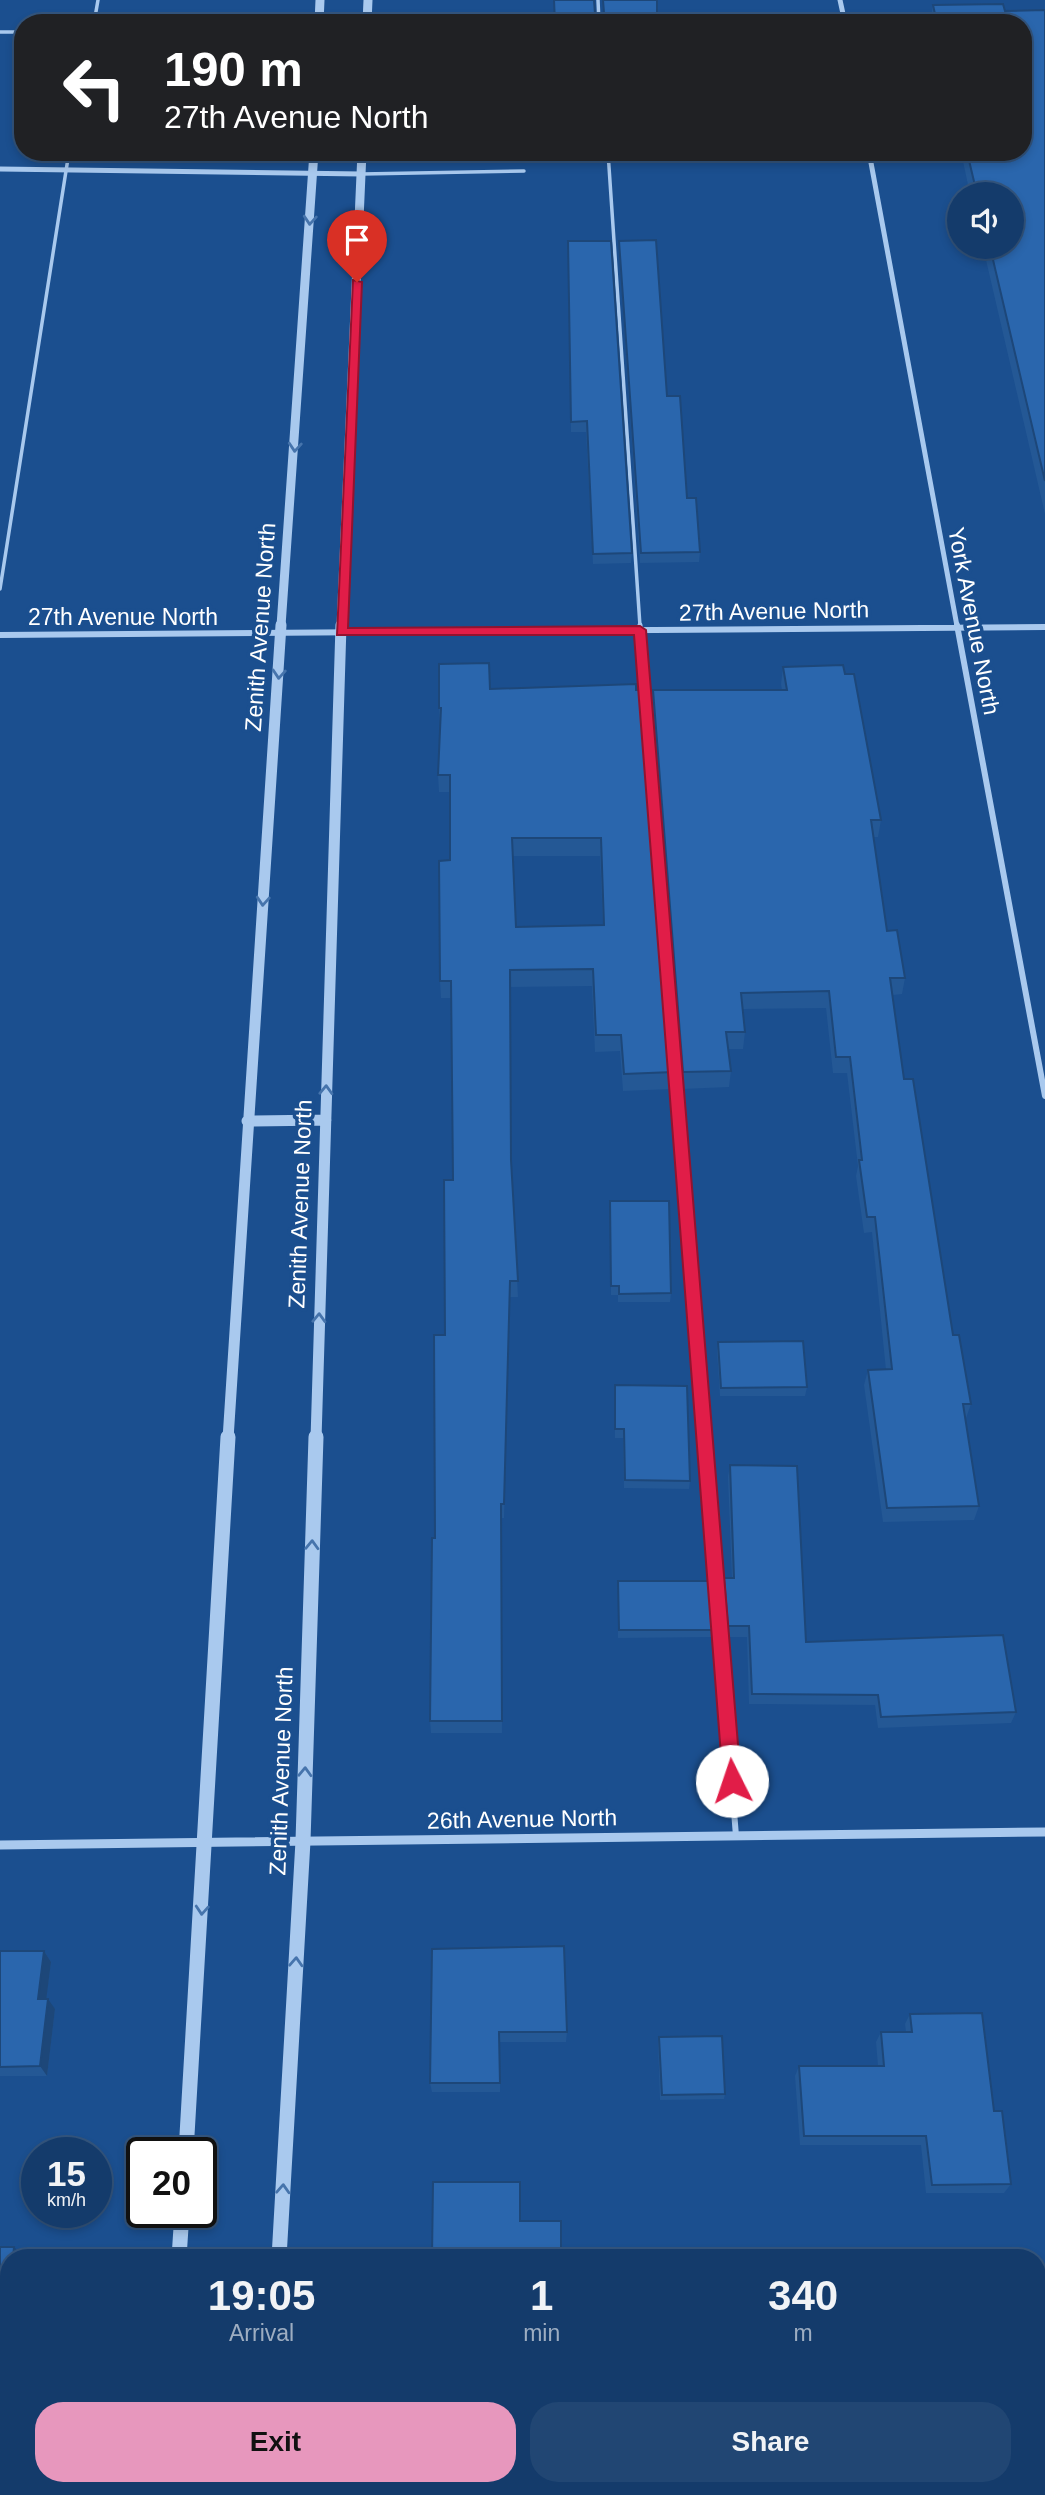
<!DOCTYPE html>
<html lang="en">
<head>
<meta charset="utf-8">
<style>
  :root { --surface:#143b6b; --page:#214673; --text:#f1f3f6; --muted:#9dadc1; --line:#33557e; --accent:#e797bd }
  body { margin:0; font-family:Arial,sans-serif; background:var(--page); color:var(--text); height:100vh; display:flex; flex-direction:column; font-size:26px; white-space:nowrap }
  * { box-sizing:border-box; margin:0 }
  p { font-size:23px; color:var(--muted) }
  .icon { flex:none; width:38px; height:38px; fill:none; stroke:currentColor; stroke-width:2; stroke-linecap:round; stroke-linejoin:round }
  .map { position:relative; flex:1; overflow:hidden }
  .drawer { position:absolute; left:0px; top:2249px; width:1046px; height:247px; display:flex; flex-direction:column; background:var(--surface); border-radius:28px 28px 0 0; box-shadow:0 4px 10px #0003,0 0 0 2px var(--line) }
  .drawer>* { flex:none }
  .top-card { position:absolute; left:14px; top:14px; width:1018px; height:147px; border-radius:28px; box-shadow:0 4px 10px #0003,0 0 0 2px var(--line); background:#202124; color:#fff; overflow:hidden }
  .tools { position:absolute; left:947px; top:182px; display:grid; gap:14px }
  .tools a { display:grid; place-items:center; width:77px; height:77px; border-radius:50%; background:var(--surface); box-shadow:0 4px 10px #0003,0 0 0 2px var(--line); font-size:35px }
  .speed { position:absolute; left:21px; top:2137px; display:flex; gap:14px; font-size:35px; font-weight:700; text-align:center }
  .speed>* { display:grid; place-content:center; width:91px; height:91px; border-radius:50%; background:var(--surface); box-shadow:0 4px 10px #0003,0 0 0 2px var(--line); line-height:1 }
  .speed small { font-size:18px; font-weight:400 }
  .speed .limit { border:4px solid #111; border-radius:10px; background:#fff; color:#111 }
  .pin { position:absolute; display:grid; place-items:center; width:60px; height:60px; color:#fff; margin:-72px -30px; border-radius:50% 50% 50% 0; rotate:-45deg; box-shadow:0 0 7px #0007 }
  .pin .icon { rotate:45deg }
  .me { position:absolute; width:77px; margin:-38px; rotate:356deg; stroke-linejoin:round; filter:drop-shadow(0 0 5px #0008) }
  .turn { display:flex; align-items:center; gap:24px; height:147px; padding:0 35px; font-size:32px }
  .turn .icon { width:91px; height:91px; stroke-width:2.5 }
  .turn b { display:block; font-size:49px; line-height:60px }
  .eta { display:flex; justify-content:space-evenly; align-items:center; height:119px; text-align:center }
  .eta b { font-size:42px; font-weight:600; line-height:49px }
  .action { display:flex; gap:14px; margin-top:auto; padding:14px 35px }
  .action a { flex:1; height:80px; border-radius:28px; background:var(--accent); color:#111; font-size:28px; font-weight:600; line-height:80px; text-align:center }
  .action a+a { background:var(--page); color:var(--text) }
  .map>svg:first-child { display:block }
  .green { fill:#2461a8 }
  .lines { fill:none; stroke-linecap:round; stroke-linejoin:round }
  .service-far2 { stroke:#a9c9ee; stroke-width:3.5 }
  .service-far1 { stroke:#a9c9ee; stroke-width:5 }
  .service { stroke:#a9c9ee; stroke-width:6 }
  .minor-far2 { stroke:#a9c9ee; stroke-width:5 }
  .minor-far1 { stroke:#a9c9ee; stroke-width:6 }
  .minor { stroke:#a9c9ee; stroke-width:9 }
  .tertiary-far2 { stroke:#a9c9ee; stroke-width:9 }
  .tertiary-far1 { stroke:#a9c9ee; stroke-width:11 }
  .tertiary { stroke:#a9c9ee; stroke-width:15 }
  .wall { fill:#245895; fill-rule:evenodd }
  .shaded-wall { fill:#1d4779 }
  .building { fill:#2a66ad; stroke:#1d4779; stroke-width:2; fill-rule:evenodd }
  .oneway { stroke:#4674ac }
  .route { fill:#e11d48; stroke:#92132f; stroke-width:2 }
  .labels { text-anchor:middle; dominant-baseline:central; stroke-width:7; stroke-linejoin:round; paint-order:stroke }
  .street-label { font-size:23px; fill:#fff; stroke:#1b4f8f }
</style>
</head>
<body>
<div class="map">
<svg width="1045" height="2495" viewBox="0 0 1045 2495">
  <rect width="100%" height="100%" fill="#1b4f8f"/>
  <path class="green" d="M1038,2355H1045V2495H779L778,2487H1038Z"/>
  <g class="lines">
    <path class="service-far2" d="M598,0L599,23
      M94,23L98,0
      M0,32H23
      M608,152L640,626
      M362,174L524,171
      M0,589L69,152"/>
    <path class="service-far1" d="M640,625L704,1439"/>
    <path class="service" d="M704,1437L736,1836"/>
    <path class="minor-far2" d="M840,0L845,23
      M869,152L957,626
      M0,169L362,174"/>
    <path class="minor-far1" d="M957,625L1045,1096
      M0,635L1045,627"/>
    <path class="minor" d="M0,1845L1045,1832"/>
    <path class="tertiary-far2" d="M319,23L320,0
      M367,23L368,0
      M281,626L314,152
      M341,626L362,152"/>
    <path class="tertiary-far1" d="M247,1121L326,1120
      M228,1439L281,625
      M316,1439L341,625"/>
    <path class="tertiary" d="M186,2152L228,1437
      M179,2258L182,2212
      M279,2258L303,1841L316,1437
      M164,2487V2495
      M265,2495L266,2487"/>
  </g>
  <path class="wall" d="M933,5L1005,11L1045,10V514L983,247H1012V194H970L961,152H1024V23H930Z
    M619,241L667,396L687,498L700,552L699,562L640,563L619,251Z
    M568,252L632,553L631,563L593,564L586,432H571Z
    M783,667L881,820L878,837H874L887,931L905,978L902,994L893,995L904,1079L953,1335L971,1404L966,1418H965L979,1506L974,1520L883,1522L864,1385L868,1370H886L872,1232L864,1233L856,1176L858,1166L847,1073H833L826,1008L743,1009L745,1032L743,1049H728L731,1071L729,1087L682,1089L652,708L653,690H782L781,684Z
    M636,684L673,1072L671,1089L623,1091L620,1051L595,1052L592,986L510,987L511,1160L518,1297H510L504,1518H501L502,1733H431L430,1721L435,1538L453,1180L452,998H441L440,981L450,860V792H439L438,775L440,726L439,708L490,689ZM513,856H600L603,925L516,927Z
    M610,1201L671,1293L670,1302H618V1295H611Z
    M718,1342L807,1387L805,1396H720L717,1350Z
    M615,1385L690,1481L689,1489L624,1488L623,1438H615Z
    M730,1465L806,1642L1016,1712L1011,1723L878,1728L875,1705L749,1704L747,1637H726L722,1589L724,1578H732L728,1477Z
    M618,1581L716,1630L714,1637L618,1638Z
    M432,1949L567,2032L566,2042H500V2092H432L430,2083Z
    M0,1951H44L51,1962L46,1999L55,2009L47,2076H0Z
    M910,2014L994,2111L1011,2184L1004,2193H926L921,2145H800L795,2076L799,2066H878L876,2042L881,2032H906L905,2024Z
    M659,2037L725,2094L724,2099L660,2100L658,2042Z
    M0,2247L22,2254L21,2258H9V2357H0Z"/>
  <path class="shaded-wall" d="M44,1951L51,1962L45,2009L38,1999Z
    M48,1999L55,2009L47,2076L40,2066Z
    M14,2247L22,2254L21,2258H13Z
    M9,2300V2355L4,2351Z"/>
  <path class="building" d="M554,0H594L595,14L599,17L604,13L603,0H657V14H667V23H555Z
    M1003,4L1005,11L1045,10V481L990,247H1012V194H977L967,152H1024V23H937L933,5Z
    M656,240L667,396H680L687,498H696L700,552L641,553L619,241Z
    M568,241H611L632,553L593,554L587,421L571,422Z
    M489,663L490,689L636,684V690H642L673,1072L624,1074L621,1035H596L593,969L510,970L511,1160L518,1281H510L504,1504H501L502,1721H430L432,1538H435L434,1335H445L444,1180H453L451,981H440L439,861L450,860V775H438L441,708H439V664ZM512,838H601L604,925L516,927Z
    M843,665L845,674H854L881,820H871L887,931L897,930L905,978H890L904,1079H913L953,1335H959L971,1404H963L979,1506L887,1508L868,1370L892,1369L875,1217H867L859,1160H862L850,1057H836L829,991L741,993L745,1032H726L731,1071L683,1072L653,690H787L783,667Z
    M610,1201H669L671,1293L619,1294V1286H611Z
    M803,1341L807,1387L721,1388L718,1342Z
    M615,1385L687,1386L690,1481L625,1480L624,1429H615Z
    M730,1465L797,1466L806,1642L1003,1635L1016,1712L881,1717L878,1695L752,1694L749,1626H728L724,1578H734Z
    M618,1581H712L716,1630H619Z
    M564,1946L567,2032H499L500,2083H430L432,1949Z
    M0,1951H44L38,1999H48L40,2066L0,2067Z
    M982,2013L994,2111H1002L1011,2184L932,2185L926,2136H804L799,2066H884L881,2032H912L910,2014Z
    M722,2036L725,2094L662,2095L659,2037Z
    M433,2182H520V2221H561V2258H443V2256H432Z
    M0,2247H14L13,2258H9V2300L4,2351H0Z
    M424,2487H544V2495H424Z
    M774,2490V2495H684V2491Z"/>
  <defs><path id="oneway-chevron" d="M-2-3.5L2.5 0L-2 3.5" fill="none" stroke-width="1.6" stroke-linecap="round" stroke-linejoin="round" transform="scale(1.75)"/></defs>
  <g class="oneway">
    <use href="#oneway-chevron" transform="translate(310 220) rotate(94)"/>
    <use href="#oneway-chevron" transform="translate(295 447) rotate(94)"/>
    <use href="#oneway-chevron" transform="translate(279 674) rotate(94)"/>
    <use href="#oneway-chevron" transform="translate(263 901) rotate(94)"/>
    <use href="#oneway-chevron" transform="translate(326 1090) rotate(-88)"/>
    <use href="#oneway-chevron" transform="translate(319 1318) rotate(-88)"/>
    <use href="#oneway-chevron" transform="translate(312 1545) rotate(-88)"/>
    <use href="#oneway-chevron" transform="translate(305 1772) rotate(-88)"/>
    <use href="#oneway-chevron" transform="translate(202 1910) rotate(94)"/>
    <use href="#oneway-chevron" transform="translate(296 1962) rotate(-87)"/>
    <use href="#oneway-chevron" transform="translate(283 2189) rotate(-87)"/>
  </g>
  <path class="route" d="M353,280L362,282L348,628L640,626L646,630L741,1781L739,1788L732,1790L725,1788L723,1781L634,635H337Z"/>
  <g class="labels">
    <g class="street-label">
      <text transform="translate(774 611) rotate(-1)">27th Avenue North</text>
      <text x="123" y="617">27th Avenue North</text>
      <text transform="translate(974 621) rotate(79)">York Avenue North</text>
      <text transform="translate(260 627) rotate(-86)">Zenith Avenue North</text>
      <text transform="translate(300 1204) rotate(-88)">Zenith Avenue North</text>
      <text transform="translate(281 1771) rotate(-88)">Zenith Avenue North</text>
      <text transform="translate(522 1819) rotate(-1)">26th Avenue North</text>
    </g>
  </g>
</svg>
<div class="tools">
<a><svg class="icon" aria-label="sound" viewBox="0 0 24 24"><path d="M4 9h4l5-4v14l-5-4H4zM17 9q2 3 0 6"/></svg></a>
</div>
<div class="speed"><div>15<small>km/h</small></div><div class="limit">20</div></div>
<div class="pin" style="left:357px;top:282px;background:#d93025"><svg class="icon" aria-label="arrive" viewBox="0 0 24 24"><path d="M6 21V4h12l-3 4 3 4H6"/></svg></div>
<svg class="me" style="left:732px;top:1781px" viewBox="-20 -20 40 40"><circle r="19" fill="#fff"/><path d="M0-13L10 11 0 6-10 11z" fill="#e11d48"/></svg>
<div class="top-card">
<div class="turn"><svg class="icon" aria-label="left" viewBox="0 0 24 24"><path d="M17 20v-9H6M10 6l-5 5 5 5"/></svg><div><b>190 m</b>27th Avenue North</div></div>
</div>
<section class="drawer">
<div class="eta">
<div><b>19:05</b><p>Arrival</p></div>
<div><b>1</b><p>min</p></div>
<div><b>340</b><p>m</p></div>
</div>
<div class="action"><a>Exit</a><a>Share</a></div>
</section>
</div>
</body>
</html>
